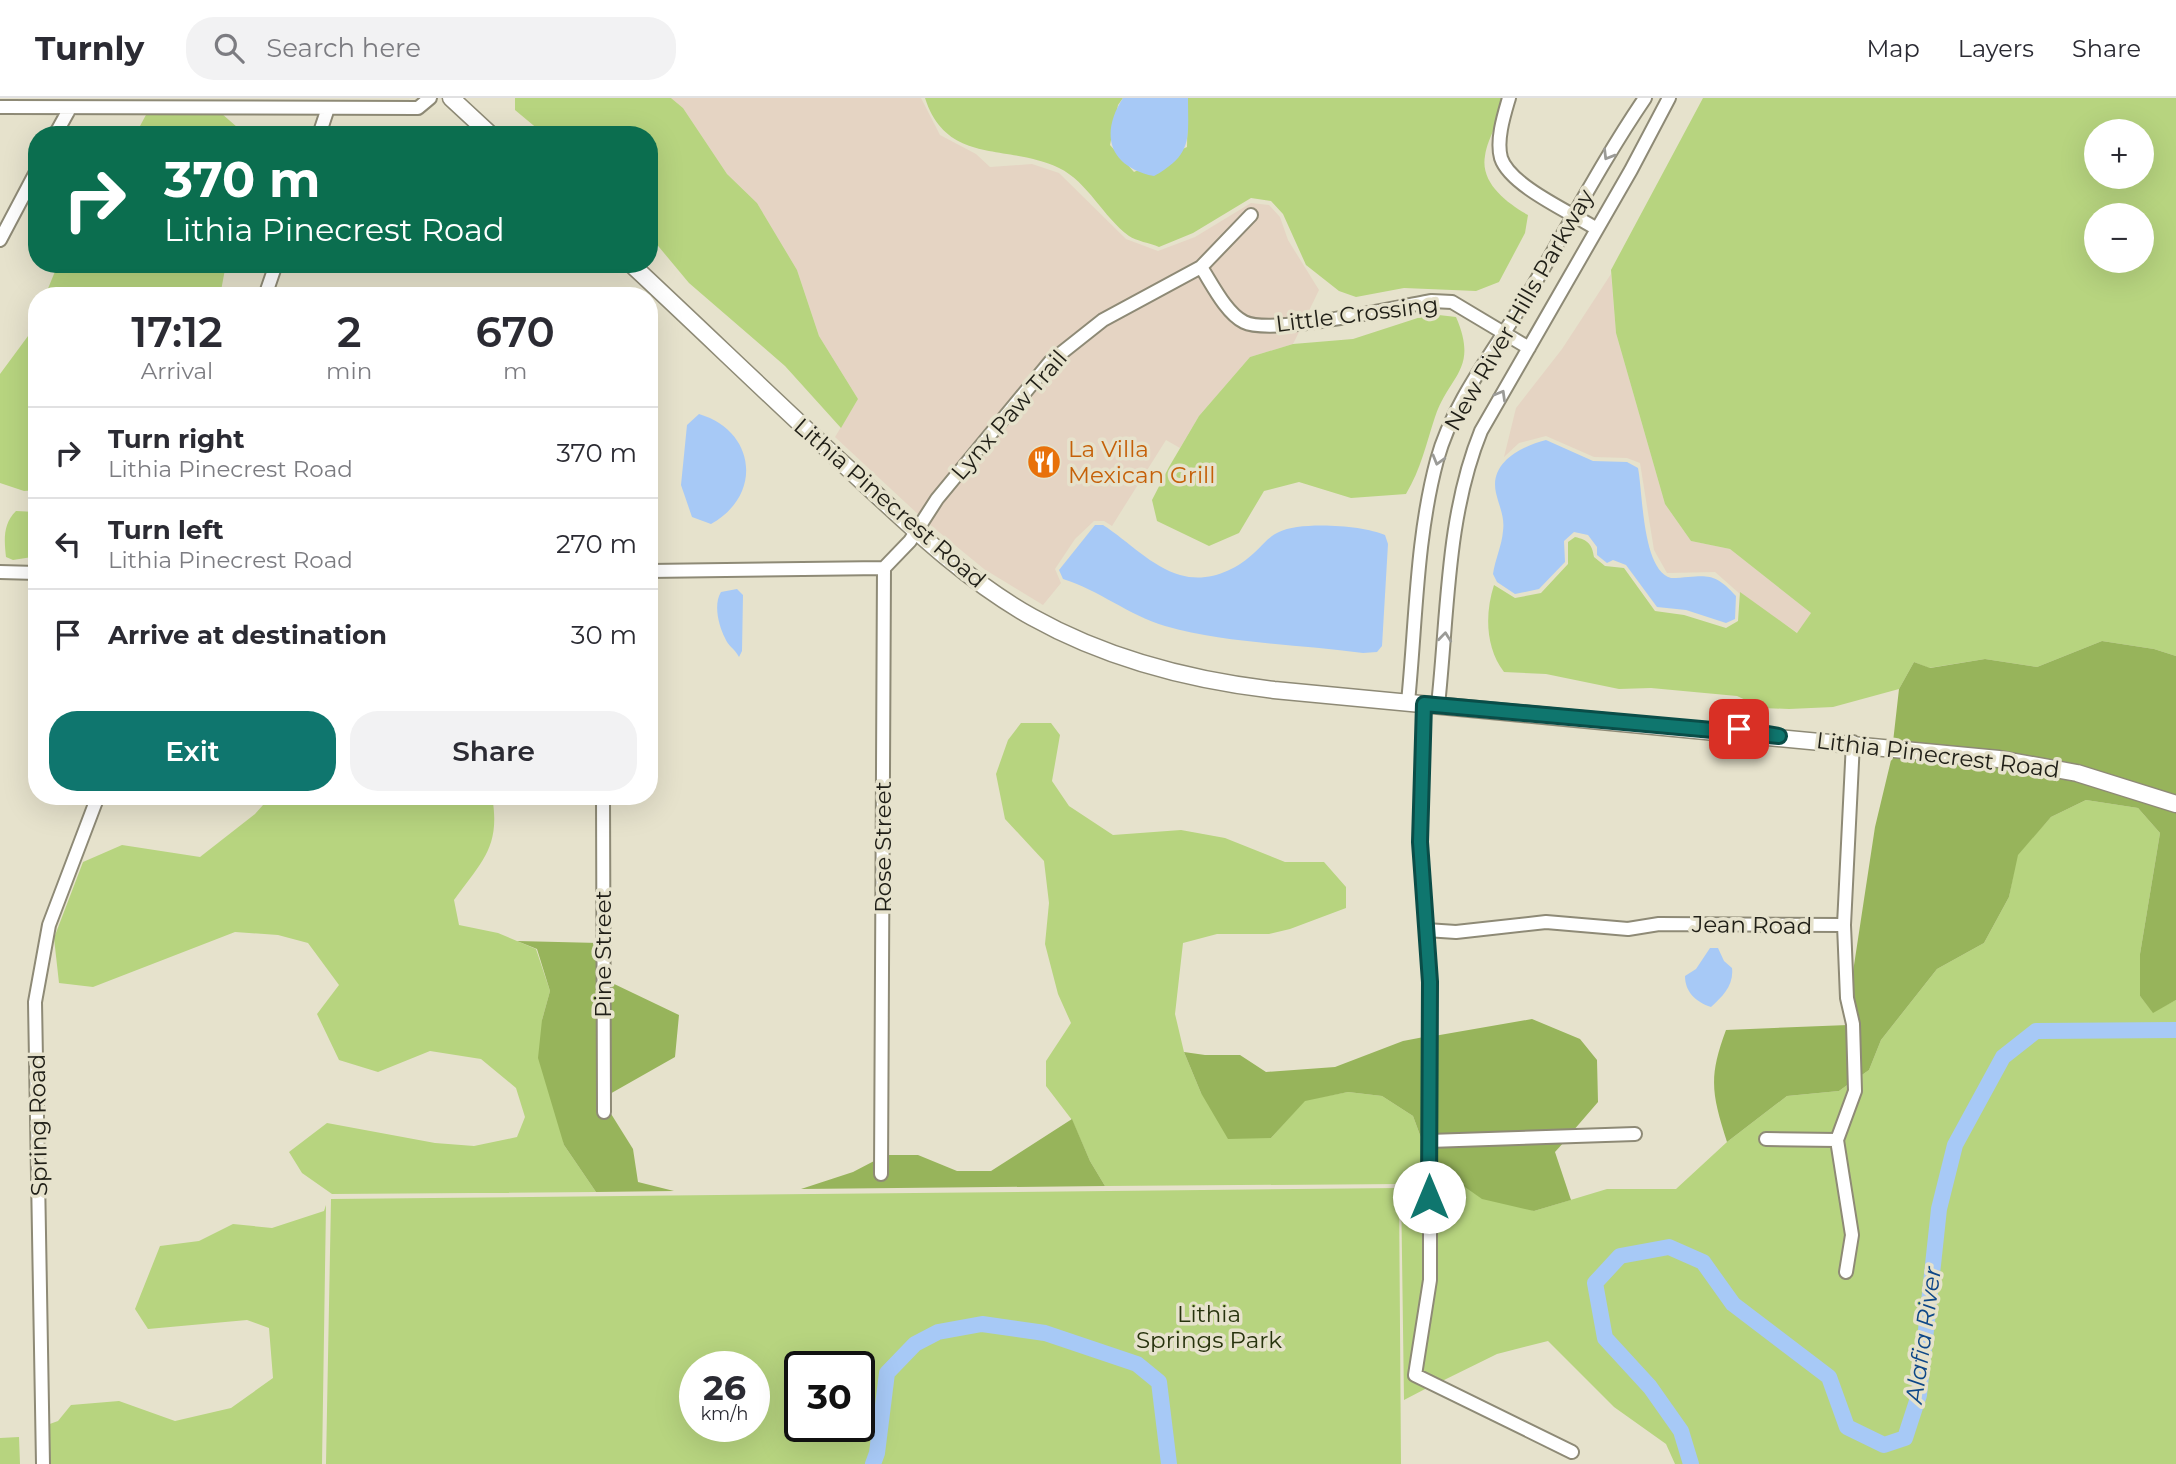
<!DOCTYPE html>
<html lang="en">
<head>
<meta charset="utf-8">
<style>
  :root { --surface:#fff; --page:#f2f2f3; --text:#2b2b33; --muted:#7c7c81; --line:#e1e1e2; --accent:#0f766e }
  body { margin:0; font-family:Montserrat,sans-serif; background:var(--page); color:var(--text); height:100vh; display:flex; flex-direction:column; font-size:26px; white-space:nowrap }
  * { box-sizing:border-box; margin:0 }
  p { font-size:23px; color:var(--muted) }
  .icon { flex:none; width:38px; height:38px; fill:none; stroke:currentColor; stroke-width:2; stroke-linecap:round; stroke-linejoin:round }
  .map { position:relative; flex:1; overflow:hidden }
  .panel { position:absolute; left:28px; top:189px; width:630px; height:518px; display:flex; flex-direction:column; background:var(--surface); border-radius:28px; box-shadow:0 7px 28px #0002 }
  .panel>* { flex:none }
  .top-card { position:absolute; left:28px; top:28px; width:630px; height:147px; border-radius:28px; box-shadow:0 7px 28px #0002; background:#0b6e4f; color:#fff; overflow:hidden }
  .buttons { position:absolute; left:2084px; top:21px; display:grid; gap:14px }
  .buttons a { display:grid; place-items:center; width:70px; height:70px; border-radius:50%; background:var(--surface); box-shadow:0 7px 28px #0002; font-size:35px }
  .speed { position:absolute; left:679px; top:1253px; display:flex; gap:14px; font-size:35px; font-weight:700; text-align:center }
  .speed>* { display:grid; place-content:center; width:91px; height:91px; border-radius:50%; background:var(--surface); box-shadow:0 7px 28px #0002; line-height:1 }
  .speed small { font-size:18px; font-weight:400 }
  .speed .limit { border:4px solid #111; border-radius:10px; background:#fff; color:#111 }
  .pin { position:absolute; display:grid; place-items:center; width:60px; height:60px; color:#fff; margin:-30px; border-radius:14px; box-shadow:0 4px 10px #0006 }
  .me { position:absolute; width:77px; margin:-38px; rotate:0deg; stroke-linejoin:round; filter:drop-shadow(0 0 5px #0008) }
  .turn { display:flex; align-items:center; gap:24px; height:147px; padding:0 21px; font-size:32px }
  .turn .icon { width:91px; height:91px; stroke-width:2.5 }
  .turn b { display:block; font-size:49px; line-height:60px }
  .eta { display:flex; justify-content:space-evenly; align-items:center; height:119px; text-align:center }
  .eta b { font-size:42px; font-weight:600; line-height:49px }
  .primary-button { display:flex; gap:14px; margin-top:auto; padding:14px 21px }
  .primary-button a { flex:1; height:80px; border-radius:28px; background:var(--accent); color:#fff; font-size:28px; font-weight:600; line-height:80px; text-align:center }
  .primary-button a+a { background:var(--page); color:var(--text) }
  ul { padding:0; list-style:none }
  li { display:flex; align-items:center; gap:21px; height:91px; padding:0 21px; border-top:2px solid var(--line) }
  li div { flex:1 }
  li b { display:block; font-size:26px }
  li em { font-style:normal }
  header { display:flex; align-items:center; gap:42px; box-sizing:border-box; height:98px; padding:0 35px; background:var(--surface); border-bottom:2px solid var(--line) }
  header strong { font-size:33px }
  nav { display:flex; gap:38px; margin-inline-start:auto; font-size:24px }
  .search { width:490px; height:63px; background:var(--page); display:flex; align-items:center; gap:18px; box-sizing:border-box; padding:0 24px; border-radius:28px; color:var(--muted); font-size:26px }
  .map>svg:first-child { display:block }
  .commercial { fill:#e5d4c3 }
  .green { fill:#b7d47f; fill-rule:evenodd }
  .forest { fill:#97b45b }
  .water { fill:#a7c9f6 }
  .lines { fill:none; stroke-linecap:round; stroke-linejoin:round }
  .river { stroke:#a7c9f6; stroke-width:16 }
  .minor-casing { stroke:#8e8a76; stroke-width:16 }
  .major-casing { stroke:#8e8a76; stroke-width:19 }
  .minor { stroke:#fff; stroke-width:12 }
  .major { stroke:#fff; stroke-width:16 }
  .oneway { stroke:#9b9b97 }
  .route-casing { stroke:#0a4d48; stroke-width:18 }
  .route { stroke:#0f766e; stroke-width:12 }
  .labels { text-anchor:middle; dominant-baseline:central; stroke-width:7; stroke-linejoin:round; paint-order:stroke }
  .street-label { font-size:23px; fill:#212018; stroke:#e6e2cc }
  .food-label { font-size:23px; fill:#c56008; stroke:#e6e2cc; text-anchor:start }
  .park-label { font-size:23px; fill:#27330d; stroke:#e6e2cc }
  .water-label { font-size:24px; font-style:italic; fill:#0d4787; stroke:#e6e2cc }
</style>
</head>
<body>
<header>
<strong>Turnly</strong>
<div class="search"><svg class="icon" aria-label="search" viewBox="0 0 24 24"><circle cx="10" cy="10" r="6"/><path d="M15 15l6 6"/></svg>Search here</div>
<nav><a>Map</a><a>Layers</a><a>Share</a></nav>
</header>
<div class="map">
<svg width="2176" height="1366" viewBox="0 0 2176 1366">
  <rect width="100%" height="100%" fill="#e6e2cc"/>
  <path class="commercial" d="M671,0H921L940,37L976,56L990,69L1032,66L1059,75L1126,141L1158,153L1195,139L1251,105L1269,107L1280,119L1288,142L1319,192L1306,219L1284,222L1259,223L1245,219L1228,201L1207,170L1258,118L1251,111L1198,165L1048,260L920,418L835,339L858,301L819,238L797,172L757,105L727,76L683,10Z
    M1199,176L1241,228L1258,234L1301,230L1293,246L1250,259L1199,318L1180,350L1166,342L1112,428L1104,423H1094L1075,441L1055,471L1061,485L1043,507L984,471L928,425L941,404L1053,268L1106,226Z
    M1611,176L1616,235L1665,406L1691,443L1730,451L1811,515L1798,535L1740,496L1715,474L1667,475L1654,452L1640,365L1627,360L1594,359L1546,338L1519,345L1504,359L1516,310L1562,251Z"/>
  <path class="green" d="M515,0H671L683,10L727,76L757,105L797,172L819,238L858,301L841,330L785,268L689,185L649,137V37H545L515,12Z
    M925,0H1123L1118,7L1110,47L1134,74L1187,49L1188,0H1503C1502,22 1488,37 1485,58C1480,85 1507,105 1528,117L1525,135L1499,184L1476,193L1404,190L1356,199L1339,193L1306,167L1283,116L1271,103L1251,100L1193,135L1159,149C1150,145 1136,143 1129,138C1103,119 1088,84 1059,70C1007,45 947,68 925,0Z
    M1703,0H2176V558L2154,551L2102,543L2037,569L1985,561L1929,570L1914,564L1899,591L1833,609L1789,611L1763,610L1737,598L1651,590L1619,591L1546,576L1504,574C1485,549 1485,515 1494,487L1515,500L1541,495L1568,466V444L1575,439C1588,442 1592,446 1594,459L1605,468L1624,470L1655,513L1684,517L1726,530L1738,523L1740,494L1797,535L1811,515L1730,451L1691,443L1665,406L1616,235L1611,172ZM2096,33H2142V79H2096ZM2096,117H2142V163H2096Z
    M147,15H221L246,37H130L140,28Z
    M58,166H226L220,198H45Z
    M1430,216L1456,219C1479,272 1449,277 1435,319C1426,346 1421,371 1406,396L1351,400L1299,384L1264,393L1239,435L1209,448L1157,423L1152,402L1169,369L1199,318L1250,259L1293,246L1353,241Z
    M37,218V392L24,393L0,385V276L31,234Z
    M16,413L36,414L32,459L13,462L6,459C4,441 3,426 16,413Z
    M1021,625H1051L1060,637L1052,683L1069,708L1113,737L1181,732L1225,740L1285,764H1324L1346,789V810L1290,831L1269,836H1217L1183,845L1175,916L1184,954L1201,995L1271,1040L1305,1002L1348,994L1382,998L1413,1018L1424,1048L1425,1182L1408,1278L1427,1290L1404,1302L1401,1086L1105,1088L1090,1063L1072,1022L1046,988V963L1071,925L1058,896L1045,846L1049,805L1044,763L1005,721L996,676L1008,642Z
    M271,698H492C501,749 482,763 454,802L459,827L498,835L536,851L550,893L542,922L564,1047L596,1094L332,1096L302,1075L289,1054L327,1025L435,1045L474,1048L517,1039L525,1019L516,990L481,961L430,953L378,974L339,962L317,916L339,887L308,845L278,837L235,834L93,889L59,885L54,840L83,764L122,747L200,759L255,716Z
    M2086,702L2138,710L2160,735L2140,856V898L2153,914L2176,902V1366H1675L1666,1346L1614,1309L1548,1243L1497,1256L1438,1285L1419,1273L1434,1066L1534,1113L1607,1091H1676L1727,1044L1787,998L1839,993L1850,985L1834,1036H1762L1761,1046L1833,1047C1841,1090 1853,1133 1840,1177L1849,1180L1856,1155L1857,1137L1842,1042L1859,979L1869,972L1881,942L1937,871L1984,845L2009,799L2017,757L2051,719Z
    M1399,1090L1401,1366H326L331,1101ZM695,1269H754V1328H695ZM800,1269H859V1328H800Z
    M326,1107L322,1366H48L47,1327L58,1323L71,1307L119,1303L175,1323L231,1310L273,1280L269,1230L247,1222L148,1231L135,1211L160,1148L199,1143L233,1126L272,1130L324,1113Z
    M19,1339L20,1366H0V1340Z"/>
  <path class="forest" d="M2102,543L2154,551L2176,558V700L1893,644L1899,591L1914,564L1930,570L1985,561L2037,569Z
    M1892,658L1964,662L2076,680L2176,711V902L2153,915L2140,898V856L2160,735L2138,710L2086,702L2051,719L2018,757L2009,799L1984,845L1937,871L1881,942L1869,972L1859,979L1860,925L1851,887L1875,729Z
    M517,843L599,845V1019H608V1011L633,1051L638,1084L674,1093L596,1094L564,1047L538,960L542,922L550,893L537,851Z
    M608,846L610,884L679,917L675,959L608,997Z
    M1532,921L1580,941L1597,962L1598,1004L1573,1033L1433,1038L1434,938Z
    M1848,927L1850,985L1839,993L1787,998L1727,1044C1712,996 1708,980 1726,932Z
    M1424,939V1048L1413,1018L1382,998L1348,994L1305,1003L1271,1040L1228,1041L1201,995L1184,954L1205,957H1240L1266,974L1335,969L1403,943Z
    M1072,1021L1090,1063L1105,1088L801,1091L853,1074L876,1062V1080L885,1081L887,1057H918L957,1073H991Z
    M1564,1044L1555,1054L1571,1102L1534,1113L1482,1101L1435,1068L1433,1048Z"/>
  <path class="water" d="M1123,0H1188C1188,41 1193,56 1154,78C1110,69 1099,37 1123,0Z
    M699,316C756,333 763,397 711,426L692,419L681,387L687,327Z
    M1546,342L1593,363L1627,364L1638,370C1643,395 1642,472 1671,480C1705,479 1712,471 1736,498L1735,521L1726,525L1686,512L1657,509L1626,467L1613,462L1607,465L1597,457V449L1588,437L1574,434L1564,443L1565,464L1539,491L1515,496L1497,484L1493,476C1495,462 1502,447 1503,433C1505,419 1499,408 1496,395C1489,364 1522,348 1546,342Z
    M1095,427H1103C1128,443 1152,469 1180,477C1207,485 1235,473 1254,455C1263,447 1268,439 1279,434C1300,423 1363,427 1385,437L1388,446L1382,548L1377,554L1363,555C1298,546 1229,546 1165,528C1128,517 1099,492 1063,481L1059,472Z
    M737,491L743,497L742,553L739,559C735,551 728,548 725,540C719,528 713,507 721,494Z
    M1710,850H1718L1724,863L1732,870C1734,887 1723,898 1711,909C1696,904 1685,894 1685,878L1696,871Z"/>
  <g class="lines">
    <path class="river" d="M873,1366L877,1355L887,1275L915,1246L938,1234L982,1226L1045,1235L1137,1266L1159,1284L1169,1366
      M1691,1366L1681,1333L1650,1289L1605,1240L1595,1185L1620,1158L1669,1149L1703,1164L1733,1206L1829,1279L1847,1329L1884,1347L1905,1340L1919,1297L1939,1111L1955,1047L2003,959L2036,933L2176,932"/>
    <g class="minor-casing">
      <path id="minor" d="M1509,0C1504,17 1496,42 1501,60C1510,88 1572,115 1597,131
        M0,9L418,10L430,0
        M55,37L70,10
        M319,37L328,10
        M0,142L37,72
        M1201,169C1212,186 1226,215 1244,224C1272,238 1396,209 1432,203L1452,204L1529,250
        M265,198L276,166
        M649,473L884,470
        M0,474L37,475
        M1408,604C1416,525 1416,440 1437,362C1452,306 1493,254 1523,205C1564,137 1600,66 1645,0
        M1424,606L1420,744L1430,884V1182L1415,1277L1572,1354
        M1438,607C1448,516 1446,419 1481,333L1631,72L1669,0
        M603,698L604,1014
        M1426,832L1456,834L1546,824L1628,831L1659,826L1844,827
        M1766,1041L1837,1042
        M1429,1043L1635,1036
        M881,1076L884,470L910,443L937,401L1050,264L1103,222L1201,169L1251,117
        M1846,1174L1852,1137L1837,1042L1855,993L1853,926L1847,900L1844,827L1853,644
        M43,1366L35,904L49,827L98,698"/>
    </g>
    <g class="major-casing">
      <path id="major" d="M451,0L491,37
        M631,166C705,235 777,305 851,373C908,426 964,481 1032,519C1107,561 1189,582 1274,592L1999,661L2077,675L2176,706"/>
    </g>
    <use href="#minor" class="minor"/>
    <use href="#major" class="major"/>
  </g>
  <defs><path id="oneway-chevron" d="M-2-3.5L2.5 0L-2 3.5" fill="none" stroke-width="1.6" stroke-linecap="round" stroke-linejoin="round" transform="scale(1.75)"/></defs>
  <g class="oneway">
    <use href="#oneway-chevron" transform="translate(1608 57) rotate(121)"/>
    <use href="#oneway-chevron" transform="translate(1501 297) rotate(-60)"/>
    <use href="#oneway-chevron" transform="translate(1438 362) rotate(106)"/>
    <use href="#oneway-chevron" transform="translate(1445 539) rotate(-84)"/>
  </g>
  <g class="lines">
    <g class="route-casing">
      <path id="route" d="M1429,1099L1430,884L1420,744L1424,606L1779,638L1739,631"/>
    </g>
    <use href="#route" class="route"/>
  </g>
  <defs>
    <g id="restaurant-disc" transform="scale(1.75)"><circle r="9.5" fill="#e8710a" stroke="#e6e2cc"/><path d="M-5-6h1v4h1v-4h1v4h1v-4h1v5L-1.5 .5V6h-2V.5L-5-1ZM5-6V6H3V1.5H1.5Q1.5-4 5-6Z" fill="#fff"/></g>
  </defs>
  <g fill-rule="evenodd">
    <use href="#restaurant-disc" x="1044" y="364"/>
  </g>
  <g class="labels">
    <g class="street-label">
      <text transform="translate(1519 212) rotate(-60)">New River Hills Parkway</text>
      <text transform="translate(1357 216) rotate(-7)">Little Crossing</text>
      <text transform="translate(1009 317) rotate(-49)">Lynx Paw Trail</text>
      <text transform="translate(890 405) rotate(41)">Lithia Pinecrest Road</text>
      <text transform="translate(1938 657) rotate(7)">Lithia Pinecrest Road</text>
      <text transform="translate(883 749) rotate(-90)">Rose Street</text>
      <text transform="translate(1752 827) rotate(1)">Jean Road</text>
      <text transform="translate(603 856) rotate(-90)">Pine Street</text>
      <text transform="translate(38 1027) rotate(-91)">Spring Road</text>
    </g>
    <g class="food-label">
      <text x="1068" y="351">La Villa<tspan x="1068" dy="26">Mexican Grill</tspan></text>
    </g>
    <g class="park-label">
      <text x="1209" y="1216">Lithia<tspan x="1209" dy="26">Springs Park</tspan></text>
    </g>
    <g class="water-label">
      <text transform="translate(1923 1237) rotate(-82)">Alafia River</text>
    </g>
  </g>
</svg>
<div class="buttons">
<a>+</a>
<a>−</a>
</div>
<div class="speed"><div>26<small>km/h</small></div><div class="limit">30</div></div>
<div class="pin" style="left:1739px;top:631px;background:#d93025"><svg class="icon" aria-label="arrive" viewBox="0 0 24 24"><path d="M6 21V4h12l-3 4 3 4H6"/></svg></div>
<svg class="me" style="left:1429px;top:1099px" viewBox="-20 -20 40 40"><circle r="19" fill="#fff"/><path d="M0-13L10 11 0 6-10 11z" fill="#0f766e"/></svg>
<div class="top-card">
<div class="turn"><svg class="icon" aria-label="right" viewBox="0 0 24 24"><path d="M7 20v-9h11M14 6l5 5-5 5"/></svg><div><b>370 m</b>Lithia Pinecrest Road</div></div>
</div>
<section class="panel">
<div class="eta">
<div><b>17:12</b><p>Arrival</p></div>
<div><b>2</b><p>min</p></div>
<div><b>670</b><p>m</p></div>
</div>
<ul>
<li><svg class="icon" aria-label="right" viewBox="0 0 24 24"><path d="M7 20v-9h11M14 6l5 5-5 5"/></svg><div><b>Turn right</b><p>Lithia Pinecrest Road</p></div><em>370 m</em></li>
<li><svg class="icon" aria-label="left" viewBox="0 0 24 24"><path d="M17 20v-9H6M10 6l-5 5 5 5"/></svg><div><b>Turn left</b><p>Lithia Pinecrest Road</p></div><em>270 m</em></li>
<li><svg class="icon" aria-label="arrive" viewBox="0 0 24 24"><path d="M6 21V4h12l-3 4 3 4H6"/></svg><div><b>Arrive at destination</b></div><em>30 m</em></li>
</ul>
<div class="primary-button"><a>Exit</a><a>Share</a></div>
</section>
</div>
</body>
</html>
